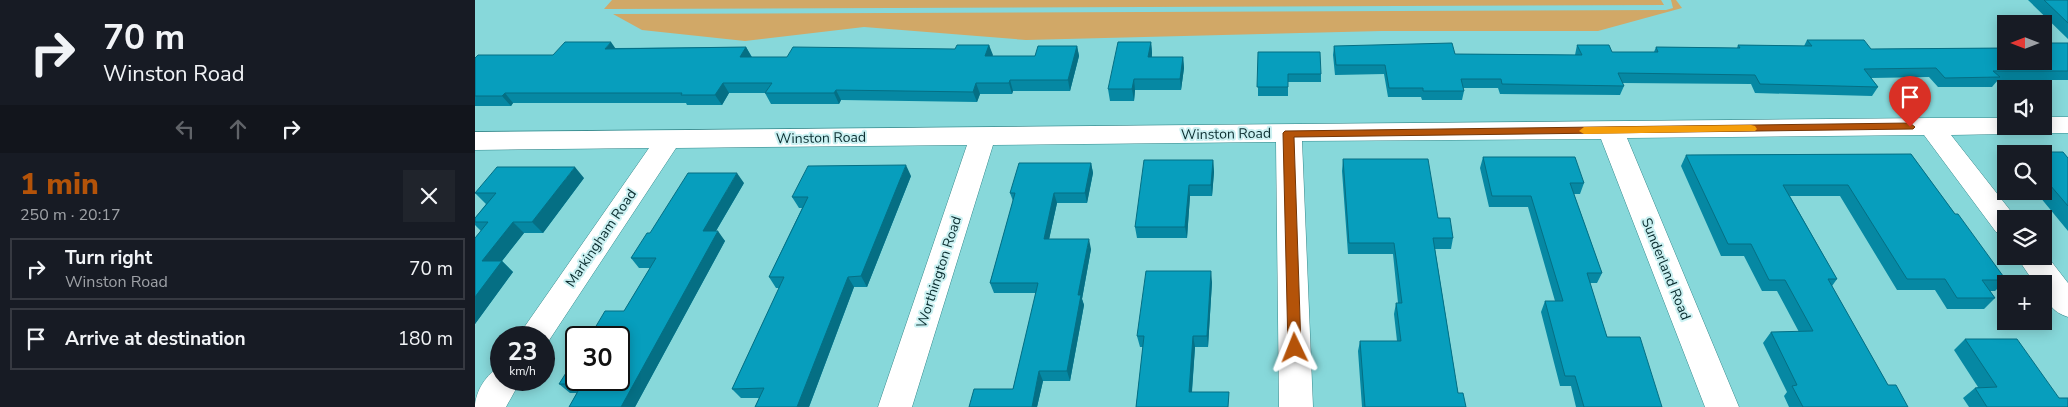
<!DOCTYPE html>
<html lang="en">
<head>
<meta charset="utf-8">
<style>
  :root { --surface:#171b24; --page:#20242c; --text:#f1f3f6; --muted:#9ea1a6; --line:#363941; --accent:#b45309 }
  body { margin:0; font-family:"Nunito Sans",sans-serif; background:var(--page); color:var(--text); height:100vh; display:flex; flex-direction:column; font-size:19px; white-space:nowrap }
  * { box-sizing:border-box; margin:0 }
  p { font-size:16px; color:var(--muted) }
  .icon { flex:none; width:28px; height:28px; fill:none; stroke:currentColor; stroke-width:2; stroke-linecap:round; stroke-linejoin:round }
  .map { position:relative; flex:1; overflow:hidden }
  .panel { display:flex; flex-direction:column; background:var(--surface); width:475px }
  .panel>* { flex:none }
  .banner { background:#171b24; color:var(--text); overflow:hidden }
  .needle { width:32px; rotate:270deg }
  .tools { position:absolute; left:1522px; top:15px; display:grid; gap:10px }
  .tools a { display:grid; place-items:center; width:55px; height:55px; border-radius:0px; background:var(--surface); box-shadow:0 2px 12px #0003; font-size:25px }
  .speed { position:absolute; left:15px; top:326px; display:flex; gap:10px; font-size:25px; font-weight:700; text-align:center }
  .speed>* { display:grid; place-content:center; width:65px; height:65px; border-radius:50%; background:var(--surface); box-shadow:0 2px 12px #0003; line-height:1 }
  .speed small { font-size:12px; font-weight:400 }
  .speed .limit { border:2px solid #111; border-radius:8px; background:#fff; color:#111 }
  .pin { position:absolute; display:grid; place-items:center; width:42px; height:42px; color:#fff; margin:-51px -21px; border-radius:50% 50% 50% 0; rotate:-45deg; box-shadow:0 0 5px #0007 }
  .pin .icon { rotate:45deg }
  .me { position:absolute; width:55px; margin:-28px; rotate:358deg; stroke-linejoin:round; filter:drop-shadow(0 0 4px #0008) }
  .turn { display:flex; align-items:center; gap:18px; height:105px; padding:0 20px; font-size:22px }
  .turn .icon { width:65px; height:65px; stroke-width:2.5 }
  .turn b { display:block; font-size:35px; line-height:42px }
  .lanes { display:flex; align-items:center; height:48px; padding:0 20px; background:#0003; justify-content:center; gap:25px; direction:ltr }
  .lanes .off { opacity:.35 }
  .round { display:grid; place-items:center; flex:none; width:52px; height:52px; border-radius:0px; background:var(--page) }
  .overview { display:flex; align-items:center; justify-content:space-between; height:85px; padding:0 20px }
  h1 { font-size:30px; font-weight:800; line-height:38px; color:var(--accent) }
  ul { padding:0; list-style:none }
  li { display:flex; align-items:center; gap:15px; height:62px; margin:0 10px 8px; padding:0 10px; border:2px solid var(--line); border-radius:0px }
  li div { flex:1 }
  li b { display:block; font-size:19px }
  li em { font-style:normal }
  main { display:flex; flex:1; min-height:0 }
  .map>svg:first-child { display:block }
  .green { fill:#d1a867 }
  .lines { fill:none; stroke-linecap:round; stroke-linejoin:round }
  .minor-casing { stroke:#36898c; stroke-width:1 }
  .minor { fill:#fff; fill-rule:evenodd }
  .wall { fill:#0688a3 }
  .shaded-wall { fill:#056f84 }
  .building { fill:#079ebd; stroke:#056f84 }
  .route { fill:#b45309; stroke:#753606 }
  .slow { fill:#f59e0b }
  .labels { text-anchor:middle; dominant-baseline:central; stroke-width:4; stroke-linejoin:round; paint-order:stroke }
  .street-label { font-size:14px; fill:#0a2d2f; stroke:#cbf1f2 }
</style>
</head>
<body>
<main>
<section class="panel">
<div class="banner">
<div class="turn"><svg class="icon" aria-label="right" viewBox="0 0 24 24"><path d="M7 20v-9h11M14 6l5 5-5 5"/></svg><div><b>70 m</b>Winston Road</div></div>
<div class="lanes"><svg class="icon off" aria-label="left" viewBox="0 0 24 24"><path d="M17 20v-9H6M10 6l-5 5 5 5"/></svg><svg class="icon off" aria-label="ahead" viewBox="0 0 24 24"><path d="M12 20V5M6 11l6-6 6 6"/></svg><svg class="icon" aria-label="right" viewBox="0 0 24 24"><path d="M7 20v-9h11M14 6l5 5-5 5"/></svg></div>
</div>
<div class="overview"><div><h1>1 min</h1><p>250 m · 20:17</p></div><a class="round"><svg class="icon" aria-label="close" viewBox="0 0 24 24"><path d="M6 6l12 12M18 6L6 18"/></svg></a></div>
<ul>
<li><svg class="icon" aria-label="right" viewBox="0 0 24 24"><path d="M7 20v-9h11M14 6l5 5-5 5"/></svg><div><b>Turn right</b><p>Winston Road</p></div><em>70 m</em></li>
<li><svg class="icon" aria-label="arrive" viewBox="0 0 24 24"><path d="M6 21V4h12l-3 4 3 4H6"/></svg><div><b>Arrive at destination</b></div><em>180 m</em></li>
</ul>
</section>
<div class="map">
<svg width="1593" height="407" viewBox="0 0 1593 407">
  <rect width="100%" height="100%" fill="#87d8da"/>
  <path class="green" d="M137,0H1186L1189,5L129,9Z
    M1196,0H1201L1207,8L1123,31H907L551,40L389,27L270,41L167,30L138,14L1191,10L1198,8Z"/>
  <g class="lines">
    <g class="minor-casing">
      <path id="minor" d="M1569,117H1593V133H1569L1560,131L1557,126H1569Z
        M1455,118H1531V126H1543L1540,132L1531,134L1476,135L1542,219H1531V235L1521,232L1449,135L1152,138L1264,407H1230L1126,139L827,141L838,407H804L801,142L518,145L437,407H403L492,145L201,148L69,348V338H44L48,329L174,148L0,150V132Z
        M1569,252L1593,283V317C1577,312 1569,301 1569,284H1560L1541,256H1569Z
        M26,367V380H46L31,407H0C0,392 12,372 26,367Z"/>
    </g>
    <use href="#minor" class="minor"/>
  </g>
  <path class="wall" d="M1553,0H1593V39Z
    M1332,40L1396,49L1522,48L1526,43H1593V80H1523L1517,87H1463L1454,77L1396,78L1403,87L1397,96L1280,93L1276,84L1147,83L1149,86L1145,95L1025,94L1023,88H988L989,91L987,100H947L946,97H913L909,74L860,75L858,55L859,46L980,54L1100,55L1102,45L1137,52H1179L1181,47L1262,48L1263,45L1329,46Z
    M676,42L677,53V57H708L709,68L706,90H660L659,101H635L633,89Z
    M514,45L517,56H560L602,46L604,56L595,91H538L537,94H505L502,102L366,100L364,104H296L290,93H254L247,105H212L211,103H38L36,106H0V58L78,55L141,48L271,47L277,57H312L480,49Z
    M783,52L846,74V82H813V96H783Z
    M1547,152H1588L1593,158V231L1560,191H1569V154H1546Z
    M1436,154L1480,214L1531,280L1520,291H1515L1520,298L1509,309H1472L1460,290H1422L1365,196H1315L1362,279L1357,286L1413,385L1433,407H1314L1309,396L1312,392L1288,343L1296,332H1324L1302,291H1287L1269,256H1246L1206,166L1211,155Z
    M1008,157L1109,183L1105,194H1099L1127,273L1122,283H1115L1132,337L1187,407H1101L1096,386H1085L1066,312L1070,301H1080L1053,207H1014L1005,168Z
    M868,159L963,218L978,238L976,249H960L983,393L991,407H887L883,351L885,341H922L919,314L921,303H923L918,254H873L867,171Z
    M738,160L739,172L737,196H715L712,238H662L660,227Z
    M616,163L618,173L612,203H582L574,239L616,249L607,299L609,305L595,381H568L562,407H494L538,389L561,293H519L515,283L538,201L535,193Z
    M436,176L392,287H379L334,407H280L284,398H266L257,389L304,288H301L294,277L327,208H324L317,197Z
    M109,178L68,233H49L27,261L38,272L0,324V238L6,231L0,225V218L11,204L0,193Z
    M269,183L241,231L250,241L160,407H94L102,393H95L84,384L149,311L175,268H164L156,258L175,233Z
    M737,282L733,347H720L717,392L754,402L661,407L668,347H665L662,336Z
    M1490,339L1584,398L1593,407H1494L1488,398L1500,388L1503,387L1479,350Z"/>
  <path class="shaded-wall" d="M136,42L143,52L130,49Z
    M676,42L677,53L675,68L673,57Z
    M514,45L518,55L514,66L510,56Z
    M602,46L604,56L595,91L593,80Z
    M271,47L277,58L265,57Z
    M708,57L709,68L706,90L705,79Z
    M659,79L660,90L659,101L657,89Z
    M535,80L538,91L537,94L534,83Z
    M248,83L254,93L247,105L240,95Z
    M501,83L505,94L502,102L498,92Z
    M361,90L366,100L364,104L359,93Z
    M30,93L38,103L36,106L27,96Z
    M738,160L739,172L737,196L736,185Z
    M616,163L618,173L612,203L610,193Z
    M431,165L436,176L392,287L386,276Z
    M100,167L109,178L68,233L57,222Z
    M262,173L269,183L235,241L228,231Z
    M714,185L715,196L712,238L710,227Z
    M579,193L582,203L572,249L569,239Z
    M38,222L49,233L27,261L38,272L0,324V297L7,261Z
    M243,231L250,241L160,407H146Z
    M614,239L616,249L607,299L609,305L595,381L592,371L603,295Z
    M736,271L737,282L733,347L732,336Z
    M373,277L379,287L334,407H322Z
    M718,336L720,347L716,402L714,392Z
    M564,371L568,381L562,407H557Z"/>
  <path class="building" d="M1569,0H1593V23Z
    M1332,40H1389L1396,49L1531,48L1526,43H1531V61H1569V43H1593V71H1518L1525,77L1470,78L1461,68L1389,69L1403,87L1285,84L1280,75L1143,73L1149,86L1027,84L1026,79H986L989,91H948V88H914L910,65H861L859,46L977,43L980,54L1107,55L1102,45H1134L1137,52H1183L1181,47L1265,48L1263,45L1337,46Z
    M90,42H136L130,49L271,47L265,57H312L318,47L480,49L482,45H514L510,56H560L563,46H602L593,80H535L534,83H501L498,92L361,90L359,93H290L297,83H248L240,95H206L207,93H30L27,96H0V58L3,55H78Z
    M643,42H676L673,57H708L705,79H659L657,89H633Z
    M783,52H845L846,74H813V87H782Z
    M1547,152H1588L1593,158V206L1569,178V154H1549Z
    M1436,154L1480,214H1483L1531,280H1507L1520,298H1482L1470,279H1432L1373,185H1308L1362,279H1353L1413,385H1421L1433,407H1328L1317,386L1322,385L1296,332L1338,331L1310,280H1294L1276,244H1253L1211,155Z
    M1008,157H1100L1109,183H1095L1127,273H1112L1132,337H1165L1187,407H1109L1100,376H1090L1070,301H1088L1056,196H1017Z
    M868,159H953L963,218H975L978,238H958L983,393H988L991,407H890L885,341H926L921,303H927L919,243H874Z
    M669,160H738L736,185H714L710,227H660Z
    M544,163H616L610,193H579L569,239H614L603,295H606L592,371H564L557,407H494L499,389H538L563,283H515L540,193H535Z
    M431,165L386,276L373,277L322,407H280L289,388L257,389L309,277H294L333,197H317L333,166Z
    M22,167H100L57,222H38L7,261H27L0,297V238L13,222H0V218L21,193H0Z
    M213,173H262L228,231H243L146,407H94L107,384H84L101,357V380H144V338H114L130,311H149L181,258H156L172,233H175Z
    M671,271H736L732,336H718L714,392H754L753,407H661L669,336H662Z
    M1490,339H1542L1584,398H1593V407H1512L1500,388L1522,387Z"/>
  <path class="route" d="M1435,123L1440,127L1438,129L819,137L826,348L824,352L820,354L815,352L813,348L808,133L810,131Z"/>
  <path class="slow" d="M1276,125L1280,126L1282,129L1280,131L1109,134L1104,131L1109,127Z"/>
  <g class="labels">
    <g class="street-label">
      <text transform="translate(751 134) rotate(-1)">Winston Road</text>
      <text transform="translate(346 138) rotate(-1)">Winston Road</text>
      <text transform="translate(126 238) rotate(-56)">Markingham Road</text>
      <text transform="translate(1191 269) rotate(68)">Sunderland Road</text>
      <text transform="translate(464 272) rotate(-72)">Worthington Road</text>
    </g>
  </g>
</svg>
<div class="tools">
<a><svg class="needle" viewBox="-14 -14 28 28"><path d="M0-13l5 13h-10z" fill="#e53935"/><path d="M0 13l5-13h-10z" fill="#9ea1a6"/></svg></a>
<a><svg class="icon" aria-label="sound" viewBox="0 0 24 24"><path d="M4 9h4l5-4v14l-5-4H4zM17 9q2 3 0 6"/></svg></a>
<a><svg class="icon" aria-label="search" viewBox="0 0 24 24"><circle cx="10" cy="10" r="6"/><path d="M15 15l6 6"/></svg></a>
<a><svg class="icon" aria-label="layers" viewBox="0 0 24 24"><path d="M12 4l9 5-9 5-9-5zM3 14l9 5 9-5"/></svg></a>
<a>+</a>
</div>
<div class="speed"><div>23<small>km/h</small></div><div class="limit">30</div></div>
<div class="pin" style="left:1435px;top:127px;background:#d93025"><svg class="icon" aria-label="arrive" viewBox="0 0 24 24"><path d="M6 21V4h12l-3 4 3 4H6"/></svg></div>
<svg class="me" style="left:820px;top:348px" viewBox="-20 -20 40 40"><path d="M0-17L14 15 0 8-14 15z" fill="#b45309" stroke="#fff" stroke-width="4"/></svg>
</div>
</main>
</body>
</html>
